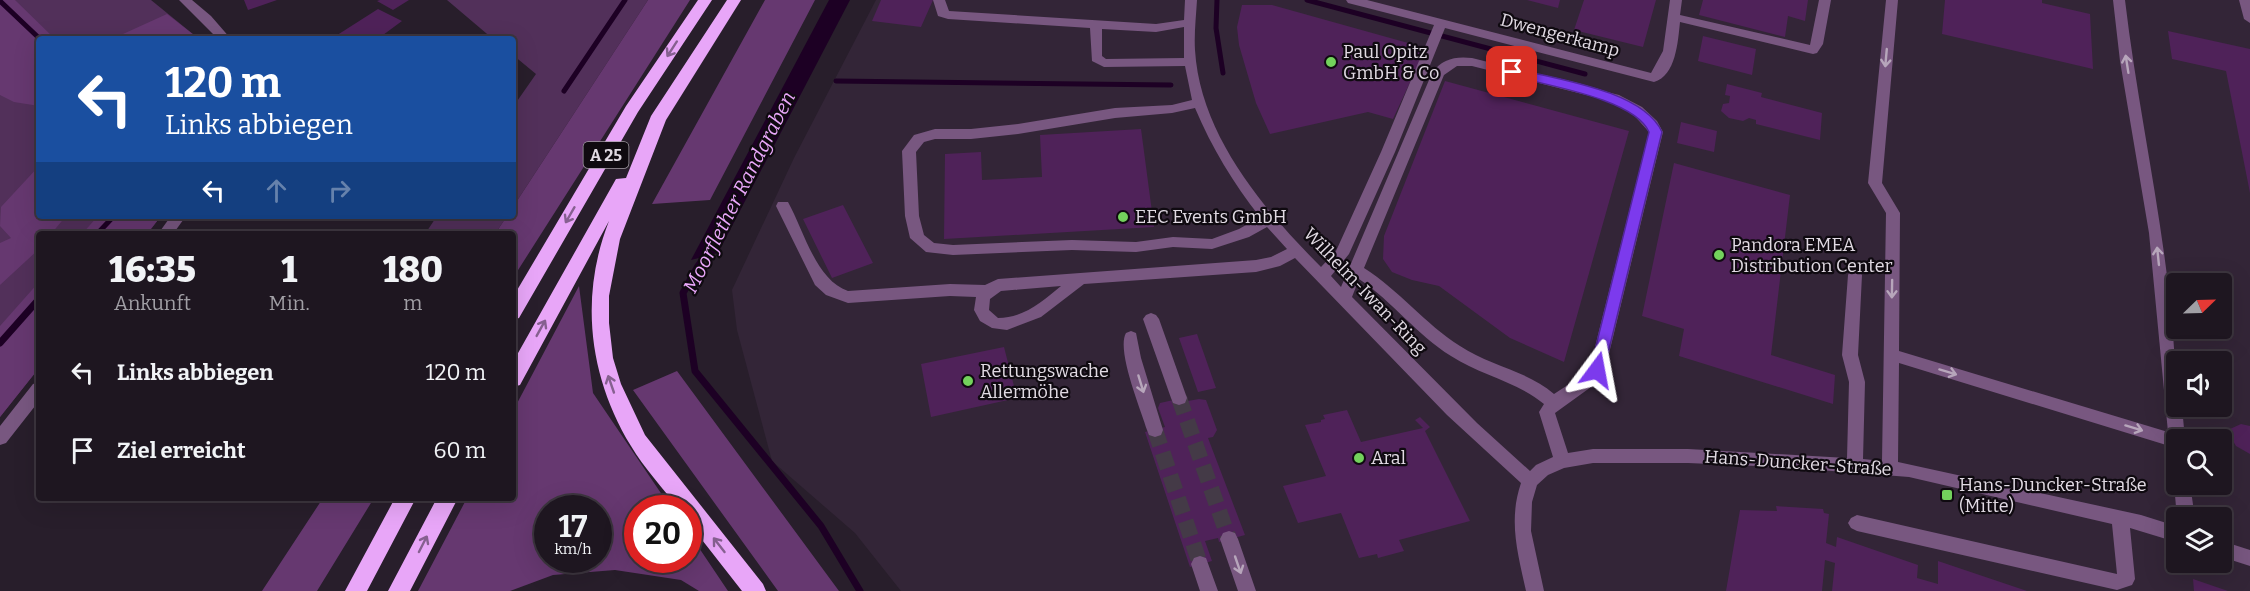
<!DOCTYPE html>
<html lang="de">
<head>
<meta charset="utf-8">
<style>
  :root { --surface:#1e1620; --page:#2b232d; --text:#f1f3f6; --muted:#a19fa5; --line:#3c353e }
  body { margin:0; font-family:Bitter,serif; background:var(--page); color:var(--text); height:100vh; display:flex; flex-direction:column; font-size:22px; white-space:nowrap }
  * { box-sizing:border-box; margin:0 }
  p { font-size:20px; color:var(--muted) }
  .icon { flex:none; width:33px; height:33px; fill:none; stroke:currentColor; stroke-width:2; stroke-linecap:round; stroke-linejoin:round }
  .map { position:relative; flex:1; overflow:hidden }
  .drawer { position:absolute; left:36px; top:231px; width:480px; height:270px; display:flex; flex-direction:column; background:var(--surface); border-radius:6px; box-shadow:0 6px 24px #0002,0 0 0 2px var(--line) }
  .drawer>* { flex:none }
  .guide { position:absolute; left:36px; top:36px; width:480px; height:183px; border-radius:6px; box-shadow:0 6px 24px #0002,0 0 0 2px var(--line); background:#1a4fa0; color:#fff; overflow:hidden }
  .needle { width:39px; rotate:67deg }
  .fabs { position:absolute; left:2166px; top:273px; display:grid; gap:12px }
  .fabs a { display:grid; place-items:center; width:66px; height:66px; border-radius:6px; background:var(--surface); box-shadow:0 6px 24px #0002,0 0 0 2px var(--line); font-size:30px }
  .speed { position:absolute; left:534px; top:495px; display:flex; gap:12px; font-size:30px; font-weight:700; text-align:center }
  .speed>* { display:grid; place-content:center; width:78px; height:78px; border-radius:50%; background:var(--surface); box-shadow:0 6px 24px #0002,0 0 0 2px var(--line); line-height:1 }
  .speed small { font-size:15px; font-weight:400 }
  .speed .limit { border:9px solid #d22; background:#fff; color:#111 }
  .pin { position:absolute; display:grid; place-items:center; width:51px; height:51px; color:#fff; margin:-26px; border-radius:12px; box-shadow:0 3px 9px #0006 }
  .me { position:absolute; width:66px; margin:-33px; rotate:13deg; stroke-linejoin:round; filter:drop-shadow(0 0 4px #0008) }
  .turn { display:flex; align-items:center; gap:21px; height:126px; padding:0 30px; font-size:27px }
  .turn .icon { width:78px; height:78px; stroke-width:2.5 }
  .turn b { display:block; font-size:42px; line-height:51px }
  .lanes { display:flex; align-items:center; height:57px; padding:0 30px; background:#0003; justify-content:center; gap:30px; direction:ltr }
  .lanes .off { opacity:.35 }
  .eta { display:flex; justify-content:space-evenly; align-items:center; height:102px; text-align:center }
  .eta b { font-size:36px; font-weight:800; line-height:42px }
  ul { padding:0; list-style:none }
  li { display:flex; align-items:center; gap:18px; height:78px; padding:0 30px }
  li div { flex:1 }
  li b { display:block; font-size:22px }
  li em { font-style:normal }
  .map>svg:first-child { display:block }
  .built { fill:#332537; fill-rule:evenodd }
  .green { fill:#52305a }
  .forest { fill:#663870; fill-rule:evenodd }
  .water { fill:#1d0024 }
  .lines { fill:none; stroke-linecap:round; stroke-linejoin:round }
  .stream-far1 { stroke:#1d0024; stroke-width:5 }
  .stream { stroke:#1d0024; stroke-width:7 }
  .building { fill:#4f2259 }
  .minor-tunnel { stroke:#443a47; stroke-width:16; stroke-dasharray:16 8; stroke-linecap:butt }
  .minor { fill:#785780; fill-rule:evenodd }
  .highway { fill:#e8a6f8; fill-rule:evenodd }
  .oneway { stroke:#866090 }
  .oneway2 { stroke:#b7a6bb }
  .route { fill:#7c3aed; stroke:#51269a; stroke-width:1.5 }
  .poi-dot { fill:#73d25c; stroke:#0f0a10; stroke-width:2 }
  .labels { text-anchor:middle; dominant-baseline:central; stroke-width:4.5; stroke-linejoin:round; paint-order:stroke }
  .shield { fill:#0f0a10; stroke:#a29ca4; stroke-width:1.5 }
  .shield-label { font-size:16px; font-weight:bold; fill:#e1dae3 }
  .street-label { font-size:18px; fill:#e1dae3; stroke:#0f0a10 }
  .poi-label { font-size:18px; fill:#e1dae3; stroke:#0f0a10; text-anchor:start }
  .water-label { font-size:20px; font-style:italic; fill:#eaa7fa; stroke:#0f0a10 }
</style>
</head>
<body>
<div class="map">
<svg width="2250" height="591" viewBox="0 0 2250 591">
  <rect width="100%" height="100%" fill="#281e2b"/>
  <path class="built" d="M876,0H2250V591H901L855,533L772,461L737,330L732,290L794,158ZM2176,284H2222V328H2176ZM2176,362H2222V406H2176ZM2176,440H2222V484H2176ZM2176,518H2222V562H2176Z"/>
  <path class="green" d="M0,0H151L199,39H39V216H161L147,234H39V368L0,417Z
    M447,0H648L513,207V107L536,74L513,55V39H493Z
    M437,216H507L495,234H425Z"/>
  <path class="forest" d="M0,0H15L55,39H39V106L14,102L0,95Z
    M648,0H690L513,278V234H495L507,216H513V207Z
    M765,0H815L710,200L652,204Z
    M167,14L199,39H112Z
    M39,166V216H66L51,234H39V249L0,285V243L11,238L0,226L1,207Z
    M98,216H161L147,234H82Z
    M39,282V368L0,417V326Z
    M579,286L593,393L671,508H638V560H688L689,533L728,591H699L681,580L615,570L553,575L510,591H418L467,498H513V411ZM598,508V560H548V508Z
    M677,371L839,591H778L633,390Z
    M323,498H374L317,591H262Z"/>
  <path class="water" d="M829,0H850L718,253L691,260Z"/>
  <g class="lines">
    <path class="stream-far1" d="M1217,0L1216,28L1223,73
      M1307,0L1585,74
      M0,1L40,39
      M836,81L1171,85
      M564,91L625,0
      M97,234L114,216
      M697,267L705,252"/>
    <path class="stream" d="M698,266L683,293L695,371L821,526L860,591
      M0,343L39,299"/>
  </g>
  <path class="building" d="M244,0H277L248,10Z
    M380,0H409L393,10L377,1Z
    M881,0H933L921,27L872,21Z
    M1527,0H1560L1558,8Z
    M1584,0H1656L1643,47L1574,30Z
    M1703,0H1808L1805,21L1788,16L1785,37L1699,15Z
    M1945,0H2042V3L2090,14L2093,69L1942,34Z
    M1242,5H1272L1426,48L1393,119L1368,112L1270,134L1256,103L1239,45L1237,27Z
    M378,9L402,21L383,35L391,39H331Z
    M2168,31L2250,49V193L2226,71L2172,59Z
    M1703,36L1756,49L1752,75L1698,61Z
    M1445,81L1629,131L1564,362L1510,338L1439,286L1412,280L1392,272L1383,259L1384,236Z
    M1727,84L1762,93L1761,97L1822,113L1820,140L1756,124V120L1749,118L1743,121L1729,118L1721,111L1723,104L1729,103L1730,96L1725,95Z
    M1681,122L1717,131L1714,152L1677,143Z
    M1141,129L1154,227L944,239L945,154L981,152L982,180L1042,177L1040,135Z
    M1674,163L1790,195L1771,355L1835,375L1833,404L1679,356L1684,329L1642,316Z
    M843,205L873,263L832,278L803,219Z
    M1197,334L1216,388L1198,392L1179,338Z
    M1004,347L1017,398L931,417L921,364Z
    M1187,397L1188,401L1199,399L1206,400L1217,430L1213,437L1208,438L1245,535L1219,542L1218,538L1205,541L1212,561L1190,567L1145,432L1165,427L1158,408L1160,403Z
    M1347,410L1361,442L1423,428L1415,420L1420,417L1430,427L1425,431L1470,521L1399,540L1404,551L1378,558L1377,554L1359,558L1341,513L1298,523L1283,486L1326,476L1305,425L1321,422V420L1325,419L1323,415Z
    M2241,424L2250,426V454L2236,446L2229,434L2230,429Z
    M1776,506L1823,509L1824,513L1829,514L1826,543L1836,547L1837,537L1918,565L1917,578L1938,584V561L2027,591H1832L1835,563L1825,560L1822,591H1726L1740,510L1777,511Z
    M2193,579L2228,591H2194Z"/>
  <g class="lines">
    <path class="minor-tunnel" d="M1179,398L1229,539
      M1155,430L1200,564"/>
    <path class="minor" d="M179,0H192L211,16L231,39H218Z
      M933,0H945L949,11L1156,24L1184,20L1185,0H1197C1196,17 1194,34 1195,50C1200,135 1264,210 1321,267L1336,251L1381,152L1434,25L1348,3L1346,0H1367L1651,73L1663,51L1670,0H1682L1680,15L1810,45L1819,0H1831L1823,44L1817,53L1813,54L1680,22C1678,41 1676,76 1654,82L1445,28L1395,152L1349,254L1331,276L1341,287L1432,73C1442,59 1455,56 1472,58L1619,95L1642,107L1657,121L1663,132L1605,370L1591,387L1555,413L1568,453L1593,449H1688L1847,458L1849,382L1842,355L1848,275L1850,271H1860L1862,275L1858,355L1865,382L1863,459L1882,461L1886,213L1868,183L1886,0H1898L1882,183L1900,213L1899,351L2168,432L2149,233L2120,61L2113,0H2125C2141,136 2176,270 2176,406H2182L2185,440H2176V448L1899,363L1898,462L2141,515L2176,526V542L2130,528L2135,579L2132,585L2117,590L1857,531L1851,528L1848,523L1851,518L1857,515L2117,574L2112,524L1909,477L1781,467L1688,463H1593L1564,468L1548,475L1537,485L1532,502L1531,531L1544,591H1526C1518,554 1508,521 1521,483L1447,415L1295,258L1280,266L1256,272L1084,284L1041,317L1007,330L992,328L980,321L974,310L976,297L950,296L848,303L826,295L815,285L776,206L778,202H788C804,231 816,280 848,291L950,284L985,285L998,279L1256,260L1271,257L1287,249L1267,227L1249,237L1212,249L1173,247L1136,252L1072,250L953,255L926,252L910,238L905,216L902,151L914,135L935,129H971L1018,124L1115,108L1172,105L1192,100L1185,66L1104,67L1092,61L1090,28L948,19L938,16ZM1184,27V58L1106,59L1102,56V29L1156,32ZM1457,66H1472L1610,101L1632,113L1649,132L1590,367L1580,377L1554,394C1528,371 1490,366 1460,346C1425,324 1399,290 1364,268L1444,75ZM1195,108C1212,148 1233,183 1260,217L1239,229L1212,239L1173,237L1136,242L1072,240L953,245L934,243L924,235L919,216L916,152L924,142L935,139H971L1018,134L1115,118L1172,113ZM1359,279C1392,301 1417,335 1451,356C1480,375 1518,382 1544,404L1539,412L1553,457L1536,465L1530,471L1477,423L1352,297ZM1061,286C1043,301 1024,318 998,318L989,310L990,299L1001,291Z
      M2239,0H2250V23L2244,19Z
      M171,216H186L173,234H158Z
      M1151,313L1156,315L1159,319L1187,398L1185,403L1179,405L1173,403L1171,398L1143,319L1146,315Z
      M1131,331L1136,333L1141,358L1163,430L1161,435L1155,437L1149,435L1147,430C1141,410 1116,350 1126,333Z
      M39,382V401L6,443L0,445V426L33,384Z
      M2176,479V484H2190L2195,518H2177L2174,484Z
      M1229,531L1235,533L1238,539L1256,591H1238L1220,539L1223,533Z
      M2222,541L2250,550V566L2222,557Z
      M1200,556L1206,558L1218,591H1200L1191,564L1194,558Z"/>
    <path class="highway" d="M698,0H712L638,112L519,318L513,320V297L626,106Z
      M727,0H741L666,120L620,239L609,296V323L613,358L621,384L645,435L763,584L766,591H742L688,522V508H678C663,488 644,468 631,446C589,377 579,297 609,221L520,385L513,387V362L616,179L626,178L651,116Z
      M395,498H416L367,591H345Z
      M437,498H458L410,591H388Z"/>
  </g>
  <defs><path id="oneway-shaft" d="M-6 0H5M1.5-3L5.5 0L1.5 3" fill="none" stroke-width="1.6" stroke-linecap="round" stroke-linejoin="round" transform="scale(1.5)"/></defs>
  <g class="oneway">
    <use href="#oneway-shaft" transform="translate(672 49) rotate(123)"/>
    <use href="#oneway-shaft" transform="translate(570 215) rotate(120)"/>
    <use href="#oneway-shaft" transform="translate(541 328) rotate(-61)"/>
    <use href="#oneway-shaft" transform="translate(611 384) rotate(-109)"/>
    <use href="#oneway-shaft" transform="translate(423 544) rotate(-63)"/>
    <use href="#oneway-shaft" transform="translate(719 545) rotate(-128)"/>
  </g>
  <g class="oneway2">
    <use href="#oneway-shaft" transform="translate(1886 58) rotate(95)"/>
    <use href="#oneway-shaft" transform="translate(2127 64) rotate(-99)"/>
    <use href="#oneway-shaft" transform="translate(2158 256) rotate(-96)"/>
    <use href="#oneway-shaft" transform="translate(1892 289) rotate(91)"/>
    <use href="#oneway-shaft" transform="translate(1948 372) rotate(17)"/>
    <use href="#oneway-shaft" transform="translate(1141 384) rotate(73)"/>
    <use href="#oneway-shaft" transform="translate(2134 428) rotate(17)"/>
    <use href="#oneway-shaft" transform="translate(1238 565) rotate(71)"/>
  </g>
  <path class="route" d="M1512,68C1555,79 1643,90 1662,132L1604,370L1602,374H1592L1590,370L1649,132C1634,98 1543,85 1508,75L1507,72Z"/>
  <g class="poi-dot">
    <circle cx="1331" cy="62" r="6"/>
    <circle cx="1123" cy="217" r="6"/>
    <circle cx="1719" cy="255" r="6"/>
    <circle cx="968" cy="381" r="6"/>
    <circle cx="1359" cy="458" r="6"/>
    <rect x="1941" y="489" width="12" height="12" rx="3"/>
  </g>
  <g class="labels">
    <rect class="shield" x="583.5" y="142" width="45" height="26" rx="4.5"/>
    <g class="shield-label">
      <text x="606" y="155">A 25</text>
    </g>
    <g class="street-label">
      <text transform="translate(1560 35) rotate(15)">Dwengerkamp</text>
      <text transform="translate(1365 291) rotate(46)">Wilhelm-Iwan-Ring</text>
      <text transform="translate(1798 463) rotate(4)">Hans-Duncker-Straße</text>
    </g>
    <g class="poi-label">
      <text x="1343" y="52">Paul Opitz<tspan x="1343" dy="21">GmbH &amp; Co</tspan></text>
      <text x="1135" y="217">EEC Events GmbH</text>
      <text x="1731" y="245">Pandora EMEA<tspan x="1731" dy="21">Distribution Center</tspan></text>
      <text x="980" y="371">Rettungswache<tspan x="980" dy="21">Allermöhe</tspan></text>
      <text x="1371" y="458">Aral</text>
      <text x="1959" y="485">Hans-Duncker-Straße<tspan x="1959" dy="21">(Mitte)</tspan></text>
    </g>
    <g class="water-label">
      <text transform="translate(739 192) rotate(-63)">Moorflether Randgraben</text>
    </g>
  </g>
</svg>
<div class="fabs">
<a><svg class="needle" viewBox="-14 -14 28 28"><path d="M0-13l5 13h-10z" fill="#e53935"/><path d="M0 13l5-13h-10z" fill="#a19fa5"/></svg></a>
<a><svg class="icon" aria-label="sound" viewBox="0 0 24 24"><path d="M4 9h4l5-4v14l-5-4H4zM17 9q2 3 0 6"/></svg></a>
<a><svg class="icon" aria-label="search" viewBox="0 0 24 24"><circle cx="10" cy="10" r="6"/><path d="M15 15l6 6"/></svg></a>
<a><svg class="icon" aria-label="layers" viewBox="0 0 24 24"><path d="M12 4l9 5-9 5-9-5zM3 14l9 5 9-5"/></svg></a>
</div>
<div class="speed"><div>17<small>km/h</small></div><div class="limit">20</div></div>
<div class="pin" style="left:1512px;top:72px;background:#d93025"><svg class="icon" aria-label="arrive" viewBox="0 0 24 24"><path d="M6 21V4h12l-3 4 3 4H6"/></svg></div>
<svg class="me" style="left:1597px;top:370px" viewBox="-20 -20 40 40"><path d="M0-17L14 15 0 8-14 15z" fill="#7c3aed" stroke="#fff" stroke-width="4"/></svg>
<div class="guide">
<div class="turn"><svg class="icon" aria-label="left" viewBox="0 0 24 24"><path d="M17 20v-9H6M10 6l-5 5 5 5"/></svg><div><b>120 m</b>Links abbiegen</div></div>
<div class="lanes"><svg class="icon" aria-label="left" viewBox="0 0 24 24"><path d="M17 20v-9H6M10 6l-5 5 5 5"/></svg><svg class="icon off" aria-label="ahead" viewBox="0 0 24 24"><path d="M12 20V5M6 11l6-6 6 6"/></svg><svg class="icon off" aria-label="right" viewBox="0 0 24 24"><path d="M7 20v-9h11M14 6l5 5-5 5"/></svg></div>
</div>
<section class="drawer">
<div class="eta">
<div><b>16:35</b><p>Ankunft</p></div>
<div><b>1</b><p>Min.</p></div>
<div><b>180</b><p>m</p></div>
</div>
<ul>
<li><svg class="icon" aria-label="left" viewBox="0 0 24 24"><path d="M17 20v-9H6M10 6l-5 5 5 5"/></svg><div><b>Links abbiegen</b></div><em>120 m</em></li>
<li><svg class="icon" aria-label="arrive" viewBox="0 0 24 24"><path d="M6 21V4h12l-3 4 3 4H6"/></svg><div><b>Ziel erreicht</b></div><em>60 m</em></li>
</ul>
</section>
</div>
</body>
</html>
